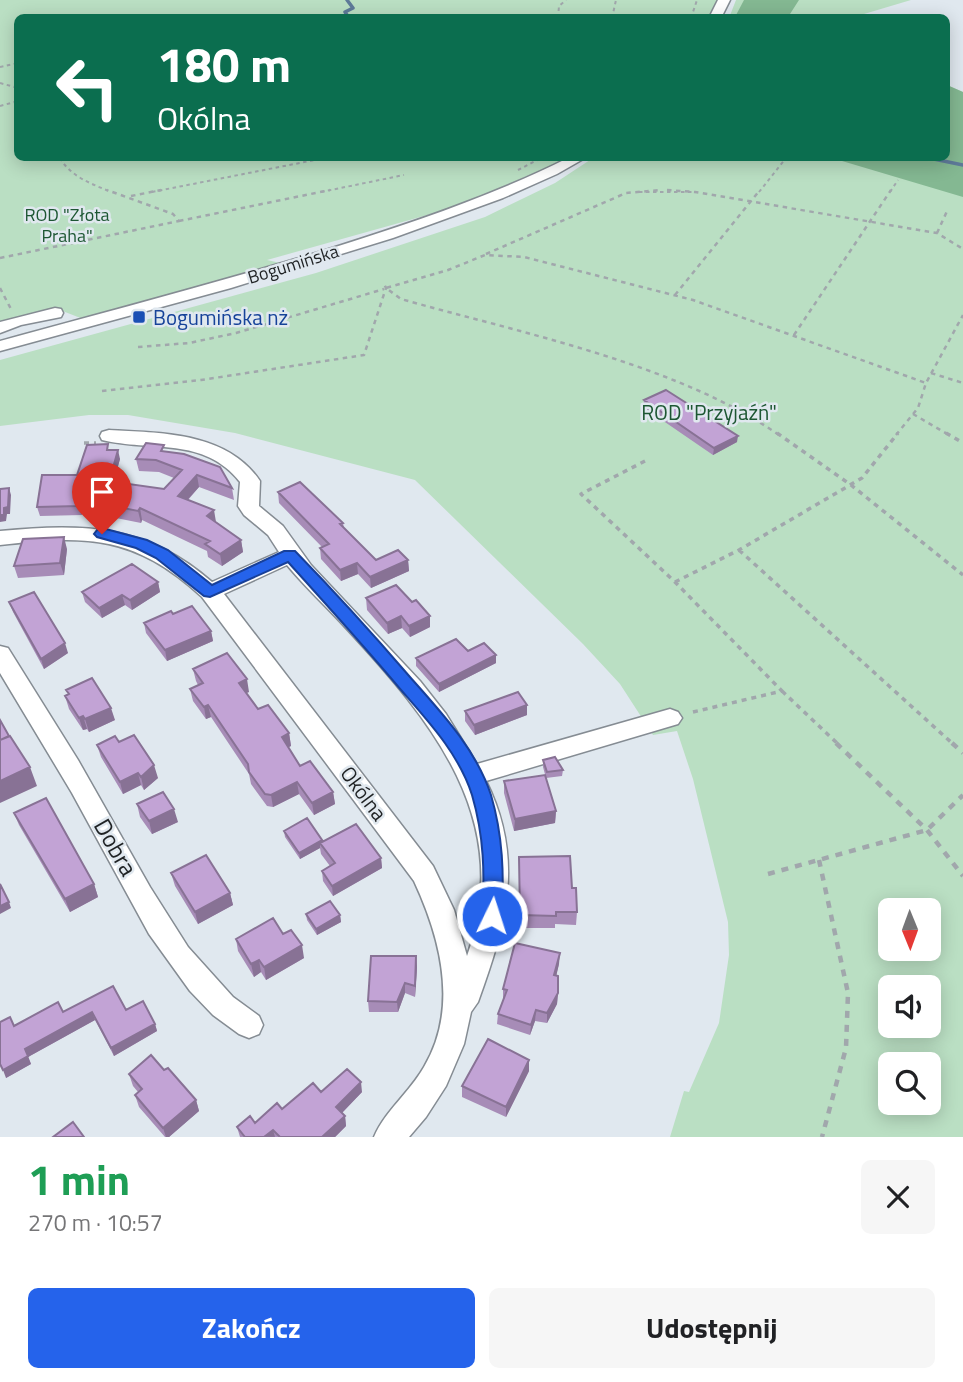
<!DOCTYPE html>
<html lang="pl">
<head>
<meta charset="utf-8">
<style>
  :root { --surface:#fff; --page:#f6f6f6; --text:#202124; --muted:#757577; --accent:#2563eb }
  body { margin:0; font-family:"Titillium Web",sans-serif; background:var(--page); color:var(--text); height:100vh; display:flex; flex-direction:column; font-size:26px; white-space:nowrap }
  * { box-sizing:border-box; margin:0 }
  p { font-size:23px; color:var(--muted) }
  .icon { flex:none; width:38px; height:38px; fill:none; stroke:currentColor; stroke-width:2; stroke-linecap:round; stroke-linejoin:round }
  .map { position:relative; height:1137px; overflow:hidden }
  .sheet { display:flex; flex-direction:column; background:var(--surface); flex:1 }
  .sheet>* { flex:none }
  .hud { position:absolute; left:14px; top:14px; width:936px; height:147px; border-radius:10px; box-shadow:0 4px 18px #0003; background:#0b6e4f; color:#fff; overflow:hidden }
  .needle { width:46px; rotate:179deg }
  .tools { position:absolute; left:878px; top:898px; display:grid; gap:14px }
  .tools a { display:grid; place-items:center; width:63px; height:63px; border-radius:10px; background:var(--surface); box-shadow:0 4px 18px #0003; font-size:35px }
  .pin { position:absolute; display:grid; place-items:center; width:60px; height:60px; color:#fff; margin:-72px -30px; border-radius:50% 50% 50% 0; rotate:-45deg; box-shadow:0 0 7px #0007 }
  .pin .icon { rotate:45deg }
  .me { position:absolute; width:77px; margin:-38px; rotate:4deg; stroke-linejoin:round; filter:drop-shadow(0 0 5px #0008) }
  .turn { display:flex; align-items:center; gap:24px; height:147px; padding:0 28px; font-size:32px }
  .turn .icon { width:91px; height:91px; stroke-width:2.5 }
  .turn b { display:block; font-size:49px; line-height:60px }
  .round { display:grid; place-items:center; flex:none; width:74px; height:74px; border-radius:10px; background:var(--page) }
  .head { display:flex; align-items:center; justify-content:space-between; height:119px; padding:0 28px }
  h1 { font-size:42px; font-weight:700; line-height:52px; color:#1e9e55 }
  .primary-button { display:flex; gap:14px; margin-top:auto; padding:14px 28px }
  .primary-button a { flex:1; height:80px; border-radius:10px; background:var(--accent); color:#fff; font-size:28px; font-weight:700; line-height:80px; text-align:center }
  .primary-button a+a { background:var(--page); color:var(--text) }
  .map>svg:first-child { display:block }
  .green { fill:#badfc3; fill-rule:evenodd }
  .forest { fill:#84b892 }
  .lines { fill:none; stroke-linecap:round; stroke-linejoin:round }
  .stream { stroke:#5e7a99; stroke-width:3.5 }
  .minor-casing { stroke:#858c93; stroke-width:3 }
  .path-far3 { stroke:#a1a7ac; stroke-width:2; stroke-dasharray:3.5 3.5; stroke-linecap:butt }
  .path-far2 { stroke:#a1a7ac; stroke-width:2.5; stroke-dasharray:4.5 4.5; stroke-linecap:butt }
  .path-far1 { stroke:#a1a7ac; stroke-width:3.5; stroke-dasharray:5 5; stroke-linecap:butt }
  .path { stroke:#a1a7ac; stroke-width:4.5; stroke-dasharray:7 7; stroke-linecap:butt }
  .minor { fill:#fff; fill-rule:evenodd }
  .wall { fill:#a78cb7 }
  .shaded-wall { fill:#887295 }
  .building { fill:#c2a3d5; stroke:#887295; stroke-width:2 }
  .route { fill:#2563eb; stroke:#184099; stroke-width:2 }
  .transit-dot { fill:#1a4fb4; stroke:#e0e8ef; stroke-width:2.5 }
  .labels { text-anchor:middle; dominant-baseline:central; stroke-width:5; stroke-linejoin:round; paint-order:stroke }
  .far-park-label { font-size:18px; fill:#1d5733; stroke:#e0e8ef }
  .far-street-label { font-size:18px; fill:#1f2224; stroke:#e0e8ef }
  .transit-label { font-size:21px; fill:#164399; stroke:#e0e8ef; text-anchor:start }
  .park-label { font-size:21px; fill:#1d5733; stroke:#e0e8ef }
  .street-label { font-size:21px; fill:#1f2224; stroke:#e0e8ef }
  .near-street-label { font-size:24px; fill:#1f2224; stroke:#e0e8ef }
</style>
</head>
<body>
<div class="map">
<svg width="963" height="1137" viewBox="0 0 963 1137">
  <rect width="100%" height="100%" fill="#e0e8ef"/>
  <path class="green" d="M0,0H718L710,18H18V158H569L456,207L267,260L285,264L83,319L60,310L0,325Z
    M736,0H911L854,17L729,18Z
    M947,85L963,92V1137H670L684,1091L689,1092L719,1023L729,955L728,922L693,779L677,731L653,735L620,684L583,644L415,480L235,433L128,415H89L0,426V360L316,273L485,217L555,183L593,158H947ZM891,910H929V948H891ZM891,987H929V1026H891ZM891,1064H929V1102H891Z"/>
  <path class="forest" d="M744,0H799L790,14L784,17H735Z
    M947,85L963,92V197L832,158H947Z"/>
  <g class="lines">
    <path class="stream" d="M347,0L353,8L345,12L349,18
      M929,158L963,165"/>
    <g class="minor-casing">
      <path id="minor" d="M718,0H730L721,18H709Z
        M568,158H585L557,174L503,198L393,238L231,288L0,351V341C110,311 220,282 329,249C411,223 492,196 568,158Z
        M55,308L61,309L63,313L61,317L21,325L0,333V322Z
        M109,430C162,433 227,432 260,481L259,506L283,526L311,565L420,681L446,714L477,764L670,709L678,712L682,718L678,724L486,781C525,859 506,925 478,1002L471,1012L464,1044L446,1086L426,1117L409,1137H374C385,1111 410,1092 424,1067C459,1008 441,939 414,881L202,597C134,535 88,535 0,545V531C84,523 146,524 212,582L279,552L268,535L244,515L238,506L240,482C204,436 151,452 102,440L100,436L102,432ZM287,565C305,587 326,606 345,627C432,721 516,821 467,956L454,910L433,866L224,594Z
        M0,646L8,648L78,760L150,887L188,947L233,997L259,1016L263,1025L259,1034L249,1038L239,1034L213,1015L190,991L149,934L72,793L0,673Z"/>
    </g>
    <path class="path-far3" d="M207,18H213
      M558,18L559,6L566,0
      M612,18L616,0
      M691,18L697,0
      M0,67L18,63
      M0,83L18,88
      M0,106L18,101
      M60,158C71,177 92,184 111,192
      M518,170L541,158
      M152,192L325,158
      M321,192L404,175
      M639,192H694
      M759,192L786,158
      M890,192L898,180"/>
    <path class="path-far2" d="M667,190L695,192L937,233L963,249
      M131,196L161,190
      M179,221L330,190
      M937,233L948,209
      M486,254L626,193L662,190
      M0,258L179,221L173,214L107,190
      M0,288L12,311
      M675,295L760,190
      M794,335L891,190
      M138,347L189,343L236,333L384,289
      M931,373L963,383
      M102,391L201,380L364,355L386,288L384,284
      M913,414L949,435
      M779,435C677,364 521,333 401,299L386,288L448,270L485,255L524,257L693,300L926,383
      M896,435L918,408L926,383L963,315"/>
    <path class="path-far1" d="M777,433L851,485L963,575
      M946,433L963,443
      M84,443H96
      M645,461L581,494L675,582L782,691L689,713
      M739,550L953,744
      M675,582L739,550L862,478L898,433
      M782,691L838,744"/>
    <path class="path" d="M836,743L927,830L963,876
      M952,743L963,753
      M819,860L848,993L846,1048L822,1137
      M768,874L927,830L963,795"/>
    <use href="#minor" class="minor"/>
  </g>
  <path class="wall" d="M644,400L737,442L713,455L643,407Z
    M110,450L120,459L104,516L82,512V515L40,516L37,507Z
    M166,452L232,488L234,500L199,487L188,500L216,522L241,540L243,552L222,566L208,557L207,551L142,520L141,523L111,517L108,505L164,489L174,478L159,472L139,471L136,459Z
    M278,492L343,523L344,528L376,560H408L409,571L371,588L358,574L341,581L321,559L320,548L322,547L279,503Z
    M67,549L64,575L18,578L14,566Z
    M158,582L160,592L132,610L125,605L102,618L85,602L82,592Z
    M366,598L412,602L430,616V627L410,637L402,628L388,634L367,610Z
    M9,602L68,653L44,669L13,612Z
    M173,614L211,631L213,641L167,661L146,633L144,623Z
    M468,651L496,655V663L439,692L416,666V658Z
    M193,669L249,692L246,693L258,709L289,733L291,746L288,747L300,766L333,792L335,804L314,815L299,794L273,807L267,806L251,784L249,774L211,717L206,719L193,701L190,689L198,685L196,681Z
    M66,690L115,720L89,732L87,729L83,730L69,709L65,696L68,694Z
    M527,705V715L475,735L465,721V711Z
    M119,742L158,778L144,790L141,785L123,794L101,757L97,745Z
    M543,760L563,770L562,776L546,778L543,767Z
    M504,781L556,811L555,823L514,831L504,793Z
    M137,804L178,822L152,834L140,817Z
    M14,813L94,884L98,897L70,912L19,825Z
    M284,831L322,840L323,842L381,858L382,868L333,896L323,881L322,871L330,866L321,854L320,848L300,859L285,837Z
    M519,857L572,888L577,912L576,925L555,924V928H519Z
    M171,873L230,893L233,905L198,924L175,886Z
    M306,914L340,915L341,922L317,935L307,920Z
    M283,934L304,958L266,980L261,972L254,977L238,951L236,939Z
    M416,956L417,967L415,997L405,993L398,1012H369L368,1001Z
    M559,964L556,975L558,993L557,1004L547,1023L535,1021L530,1035L497,1024L498,1014L503,1000V989Z
    M126,1010L155,1024L157,1031L114,1056L95,1020L28,1057L31,1064L6,1078L14,1026L63,1012Z
    M164,1070L196,1100L199,1111L169,1137H165L139,1107L135,1095L138,1092L133,1086L129,1074Z
    M529,1071L506,1117L462,1097V1086Z
    M321,1092H362L342,1113L345,1116L346,1126L335,1137H240L237,1127L255,1123L282,1109Z"/>
  <path class="shaded-wall" d="M738,436L737,442L713,455L714,448Z
    M118,450L120,459L104,516L102,507Z
    M197,475L199,487L180,508L178,496Z
    M9,488L11,495L10,514H7L6,521L0,522V515Z
    M140,508L142,520L141,523L138,511Z
    M214,510L216,522L207,516Z
    M64,537L67,549L64,575L60,563Z
    M241,540L243,552L222,566L220,554Z
    M408,560L409,571L371,588L370,577Z
    M357,563L358,574L341,581L340,570Z
    M158,582L160,592L132,610L130,600Z
    M122,595L125,605L102,618L99,608Z
    M401,616L402,628L388,634L387,623Z
    M430,616V627L410,637L409,626Z
    M211,631L213,641L167,661L165,650Z
    M65,643L68,653L44,669L41,659Z
    M496,655V663L439,692V684Z
    M247,679L249,692L241,695L239,683Z
    M208,705L211,717L206,719L204,707Z
    M527,705V715L475,735L474,725Z
    M111,708L115,720L89,732L85,719Z
    M83,716L87,729L83,730L79,718Z
    M289,733L291,746L283,750L282,737Z
    M154,765L158,778L144,790L141,777Z
    M30,767L37,786L0,803V781Z
    M138,773L141,785L123,794L120,782Z
    M297,782L299,794L273,807L271,795Z
    M333,792L335,804L314,815L312,803Z
    M174,809L178,822L152,834L149,821Z
    M556,811L555,823L514,831L515,819Z
    M322,840L323,846L320,843V848L300,859L299,853Z
    M381,858L382,868L333,896L332,886Z
    M94,884L98,897L70,912L65,899Z
    M230,893L233,905L198,924L195,912Z
    M9,902L11,908L0,914V906Z
    M340,915L341,922L317,935L316,929Z
    M302,945L304,958L266,980L264,967Z
    M560,953L559,964L554,986V975Z
    M416,956L417,967L415,997V986Z
    M259,960L261,972L254,977L251,964Z
    M405,983V993L398,1012L397,1002Z
    M558,993L557,1004L547,1023V1013Z
    M536,1010L535,1021L530,1035L531,1025Z
    M92,1012L95,1020L28,1057L25,1049Z
    M155,1024L157,1031L114,1056L111,1048Z
    M28,1056L31,1064L6,1078L3,1070Z
    M529,1060V1071L506,1117V1107Z
    M361,1082L362,1092L338,1117L336,1107Z
    M196,1100L199,1111L169,1137H166L163,1128Z
    M345,1116L346,1126L335,1137H322Z
    M273,1130L275,1137H264Z"/>
  <path class="building" d="M666,390L738,436L714,448L644,400Z
    M146,443L164,445L161,451L184,454L220,467L232,488L197,475L178,496L214,510L207,516L241,540L220,554L205,544L210,541L140,508L138,511L108,505L122,483L164,489L182,470L156,460L136,459Z
    M108,444L107,450H118L102,507L80,503L79,506L37,507L42,475H77L87,445Z
    M300,482L343,523L340,524L376,560L398,550L408,560L370,577L357,563L340,570L320,548L329,544L278,492Z
    M9,488L8,507L4,508V515H0V489Z
    M64,537L60,563L14,566L23,539Z
    M132,564L158,582L130,600L122,595L99,608L82,592Z
    M396,585L412,602L416,600L430,616L409,626L401,616L387,623L366,598Z
    M34,592L65,643L41,659L9,602Z
    M192,606L211,631L165,650L144,623L171,611L173,614Z
    M456,639L468,651L484,643L496,655L439,684L416,658Z
    M227,653L247,679L239,683L258,709L268,705L289,733L282,737L300,766L310,761L333,792L312,803L297,782L271,795L265,794L249,772L248,764L208,705L204,707L190,689L203,683L193,669Z
    M92,678L111,708L85,719L83,716L79,718L65,696L69,694L66,690Z
    M518,692L527,705L474,725L465,711Z
    M0,720L9,736L0,740Z
    M134,735L154,765L141,777L138,773L120,782L97,745L115,736L119,742Z
    M10,736L30,767L0,781V740Z
    M555,757L563,770L547,772L543,760Z
    M545,775L556,811L515,819L504,781Z
    M163,792L174,809L149,821L137,804Z
    M46,798L94,884L65,899L14,813Z
    M307,818L322,840L299,853L284,831Z
    M356,824L381,858L332,886L322,871L335,863L320,843Z
    M206,855L230,893L195,912L171,873Z
    M570,856L572,888H576L577,912H556V916L520,915L519,857Z
    M0,884L9,902L0,906Z
    M330,901L340,915L316,929L306,914Z
    M273,918L283,934L291,930L302,945L264,967L259,960L251,964L236,939Z
    M515,943L560,953L554,975L558,976V993L547,1013L536,1010L531,1025L498,1014L507,990L503,989Z
    M371,956H416L415,986L405,983L397,1002L368,1001Z
    M113,986L126,1010L143,1001L155,1024L111,1048L92,1012L25,1049L28,1056L3,1070L0,1064V1022L10,1017L14,1026L58,1002L63,1012Z
    M488,1039L529,1060L506,1107L462,1086Z
    M151,1055L164,1070L168,1068L196,1100L163,1128L135,1095L142,1089L129,1074Z
    M347,1069L361,1082L336,1107L345,1116L322,1137H280L273,1130L264,1137H245L237,1127L250,1116L255,1123L277,1103L282,1109L313,1083L321,1092Z
    M73,1122L84,1137H53Z"/>
  <path class="route" d="M102,528L147,540L168,550L212,585L284,551H295C335,592 373,634 410,677C441,712 476,749 491,795C503,836 504,874 502,916L499,922L492,925L485,922L482,916C485,874 484,836 472,795C459,754 428,721 401,690C364,646 326,604 288,562L210,597L204,596L156,558L136,548L97,537L94,534L97,530Z"/>
  <rect class="transit-dot" x="132" y="310" width="14" height="14" rx="3.5"/>
  <g class="labels">
    <g class="far-park-label">
      <text x="67" y="214">ROD "Złota<tspan x="67" dy="21">Praha"</tspan></text>
    </g>
    <g class="far-street-label">
      <text transform="translate(293 264) rotate(-17)">Bogumińska</text>
    </g>
    <g class="transit-label">
      <text x="153" y="317">Bogumińska nż</text>
    </g>
    <g class="park-label">
      <text x="709" y="412">ROD "Przyjaźń"</text>
    </g>
    <g class="street-label">
      <text transform="translate(364 793) rotate(53)">Okólna</text>
    </g>
    <g class="near-street-label">
      <text transform="translate(116 847) rotate(60)">Dobra</text>
    </g>
  </g>
</svg>
<div class="tools">
<a><svg class="needle" viewBox="-14 -14 28 28"><path d="M0-13l5 13h-10z" fill="#e53935"/><path d="M0 13l5-13h-10z" fill="#757577"/></svg></a>
<a><svg class="icon" aria-label="sound" viewBox="0 0 24 24"><path d="M4 9h4l5-4v14l-5-4H4zM17 9q2 3 0 6"/></svg></a>
<a><svg class="icon" aria-label="search" viewBox="0 0 24 24"><circle cx="10" cy="10" r="6"/><path d="M15 15l6 6"/></svg></a>
</div>
<div class="pin" style="left:102px;top:534px;background:#d93025"><svg class="icon" aria-label="arrive" viewBox="0 0 24 24"><path d="M6 21V4h12l-3 4 3 4H6"/></svg></div>
<svg class="me" style="left:492px;top:916px" viewBox="-20 -20 40 40"><circle r="17" fill="#2563eb" stroke="#fff" stroke-width="3"/><path d="M0-11L8 9 0 5-8 9z" fill="#fff"/></svg>
<div class="hud">
<div class="turn"><svg class="icon" aria-label="left" viewBox="0 0 24 24"><path d="M17 20v-9H6M10 6l-5 5 5 5"/></svg><div><b>180 m</b>Okólna</div></div>
</div>
</div>
<section class="sheet">
<div class="head"><div><h1>1 min</h1><p>270 m · 10:57</p></div><a class="round"><svg class="icon" aria-label="close" viewBox="0 0 24 24"><path d="M6 6l12 12M18 6L6 18"/></svg></a></div>
<div class="primary-button"><a>Zakończ</a><a>Udostępnij</a></div>
</section>
</body>
</html>
